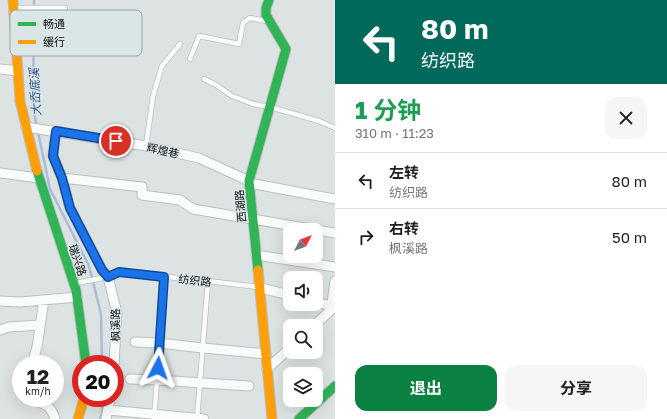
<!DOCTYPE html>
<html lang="zh">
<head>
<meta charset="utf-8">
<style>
  :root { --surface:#fff; --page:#f6f6f6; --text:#202124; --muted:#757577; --line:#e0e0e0; --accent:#0b8043 }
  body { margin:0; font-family:"Golos Text","Noto Sans SC",sans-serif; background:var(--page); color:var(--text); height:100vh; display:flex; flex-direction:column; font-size:15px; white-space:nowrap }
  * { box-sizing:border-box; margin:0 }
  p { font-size:13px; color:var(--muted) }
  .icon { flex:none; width:22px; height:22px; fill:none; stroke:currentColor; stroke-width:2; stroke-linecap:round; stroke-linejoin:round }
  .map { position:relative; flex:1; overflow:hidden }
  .side { display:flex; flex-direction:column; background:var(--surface); width:332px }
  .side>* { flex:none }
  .top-card { background:#00695c; color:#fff; overflow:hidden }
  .needle { width:26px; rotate:48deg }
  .fabs { position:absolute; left:283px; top:223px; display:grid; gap:8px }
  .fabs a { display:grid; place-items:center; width:40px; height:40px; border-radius:8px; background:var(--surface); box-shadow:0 4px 16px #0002; font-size:20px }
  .speed { position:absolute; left:12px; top:355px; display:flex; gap:8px; font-size:20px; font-weight:700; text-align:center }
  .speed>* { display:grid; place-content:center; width:52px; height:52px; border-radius:50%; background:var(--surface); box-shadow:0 4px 16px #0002; line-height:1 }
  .speed small { font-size:10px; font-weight:400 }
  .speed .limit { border:6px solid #d22; background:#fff; color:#111 }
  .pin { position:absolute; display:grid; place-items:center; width:34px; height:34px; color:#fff; margin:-17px; border:2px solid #fff; border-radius:50%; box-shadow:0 1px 4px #0007 }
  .me { position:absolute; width:44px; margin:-22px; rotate:4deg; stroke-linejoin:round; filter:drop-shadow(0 0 3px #0008) }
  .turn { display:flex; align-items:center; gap:14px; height:84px; padding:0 20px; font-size:18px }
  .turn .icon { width:52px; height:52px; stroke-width:2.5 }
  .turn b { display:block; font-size:28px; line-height:34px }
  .round { display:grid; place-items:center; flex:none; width:42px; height:42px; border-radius:12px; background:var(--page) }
  .summary { display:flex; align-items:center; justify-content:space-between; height:68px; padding:0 20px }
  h1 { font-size:24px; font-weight:700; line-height:30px; color:#1e9e55 }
  .action { display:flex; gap:8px; margin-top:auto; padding:8px 20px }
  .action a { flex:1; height:46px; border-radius:12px; background:var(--accent); color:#fff; font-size:16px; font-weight:700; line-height:46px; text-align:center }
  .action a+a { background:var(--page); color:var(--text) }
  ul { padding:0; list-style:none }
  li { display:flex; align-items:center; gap:12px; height:56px; padding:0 20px; border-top:1px solid var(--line) }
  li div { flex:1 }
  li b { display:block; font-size:15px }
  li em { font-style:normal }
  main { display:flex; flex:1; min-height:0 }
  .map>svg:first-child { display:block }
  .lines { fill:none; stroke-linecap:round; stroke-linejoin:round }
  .stream { stroke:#a7bdda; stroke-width:2.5 }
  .lane-casing { stroke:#babfbf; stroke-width:6 }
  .street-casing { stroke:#babfbf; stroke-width:11 }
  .fast-casing { stroke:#babfbf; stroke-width:11 }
  .slow-casing { stroke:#babfbf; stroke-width:11 }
  .lane { stroke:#fafbfb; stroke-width:4.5 }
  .street { stroke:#fafbfb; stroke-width:9 }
  .fast { stroke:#30b455; stroke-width:9 }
  .slow { stroke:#ff9f0a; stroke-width:9 }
  .route-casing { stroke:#114b97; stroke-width:10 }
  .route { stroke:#1a73e8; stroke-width:7 }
  .labels { text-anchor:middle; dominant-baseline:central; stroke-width:3; stroke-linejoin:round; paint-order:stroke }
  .street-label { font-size:11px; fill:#0e1213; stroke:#dae5e6 }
  .water-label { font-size:12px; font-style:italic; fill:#2d5388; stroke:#dae5e6 }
  .key { fill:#dae5e6; stroke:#9da6a7; stroke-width:1 }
  .key-label { font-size:11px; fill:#0e1213 }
</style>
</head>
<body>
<main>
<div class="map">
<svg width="335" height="419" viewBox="0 0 335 419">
  <rect width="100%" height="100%" fill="#dde3e3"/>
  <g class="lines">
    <path class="stream" d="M34,0L33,107L37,127
      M38,132L50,189L89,266L101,314L102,364
      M100,419L102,414V398"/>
    <g class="lane-casing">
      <path id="lane" d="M15,8H65
        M190,59L199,36L239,44L243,23L250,18L267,21
        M204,79L216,85L232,96L253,104L270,107L319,121L335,128
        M146,146L153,96L162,66L180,44
        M76,283L108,277L119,272L208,281L258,287
        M154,419L165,277
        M197,419L208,281"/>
    </g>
    <g class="street-casing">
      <path id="street" d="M0,69L18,71
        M26,127L146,146L199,158L249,181
        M56,131L53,156L62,178L70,208L102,270L108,277L117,313L114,364
        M0,173L39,178
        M62,178L142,187V195L180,200L193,209L335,233
        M249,183L335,199
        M256,255L335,267
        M260,288L290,295
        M0,301L20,302L77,297
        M316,302L331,306
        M331,310L335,281
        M314,326L335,306
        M0,330L9,327L40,325
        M135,342L159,343L203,348L266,354
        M32,364L37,347L44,300
        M267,369L290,348
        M130,379L157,380L249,386
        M29,398C42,405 50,402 55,419
        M108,410L204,419
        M106,419L110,398"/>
    </g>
    <g class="fast-casing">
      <path id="fast" d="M37,171L76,290L86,364
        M258,270L249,181L286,49L266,15V8L269,0
        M299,419L335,386"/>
    </g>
    <g class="slow-casing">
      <path id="slow" d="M13,0L20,101L37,171
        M258,270L272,419
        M78,419L84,398"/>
    </g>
    <use href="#lane" class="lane"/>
    <use href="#street" class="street"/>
    <use href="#fast" class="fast"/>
    <use href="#slow" class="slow"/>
  </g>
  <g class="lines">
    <g class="route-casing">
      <path id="route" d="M116,141L56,131L53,156L62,178L70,208L102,270L108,277L119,272L164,277L158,368"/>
    </g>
    <use href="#route" class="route"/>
  </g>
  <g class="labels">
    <g class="street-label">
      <text transform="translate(163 150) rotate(13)">辉煌巷</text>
      <text transform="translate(240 206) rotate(-95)">西湖路</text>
      <text transform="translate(78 260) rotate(72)">瑞兴路</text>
      <text transform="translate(195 280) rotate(6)">纺织路</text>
      <text transform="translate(115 325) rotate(-91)">枫溪路</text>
    </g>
    <g class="water-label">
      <text transform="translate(35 92) rotate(-93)">大岙底溪</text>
    </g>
  </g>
  <rect x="10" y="10" width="132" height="46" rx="6" class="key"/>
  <rect x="18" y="22" width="18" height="4" fill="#30b455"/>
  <rect x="18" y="40" width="18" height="4" fill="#ff9f0a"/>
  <g class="key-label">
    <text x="43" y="28">畅通</text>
    <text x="43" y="46">缓行</text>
  </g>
</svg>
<div class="fabs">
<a><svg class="needle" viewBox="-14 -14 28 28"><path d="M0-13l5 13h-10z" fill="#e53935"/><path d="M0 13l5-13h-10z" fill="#757577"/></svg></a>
<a><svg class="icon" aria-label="sound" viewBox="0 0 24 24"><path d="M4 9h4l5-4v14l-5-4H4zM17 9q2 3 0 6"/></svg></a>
<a><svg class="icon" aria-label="search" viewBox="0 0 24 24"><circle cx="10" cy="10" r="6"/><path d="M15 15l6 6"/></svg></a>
<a><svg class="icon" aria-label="layers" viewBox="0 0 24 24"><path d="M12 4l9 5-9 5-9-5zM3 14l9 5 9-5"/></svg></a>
</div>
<div class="speed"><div>12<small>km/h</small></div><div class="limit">20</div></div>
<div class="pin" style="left:116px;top:141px;background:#d93025"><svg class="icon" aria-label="arrive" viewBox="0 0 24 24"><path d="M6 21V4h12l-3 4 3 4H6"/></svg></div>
<svg class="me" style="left:158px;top:368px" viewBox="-20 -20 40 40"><path d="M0-17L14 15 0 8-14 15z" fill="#1a73e8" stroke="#fff" stroke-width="4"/></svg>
</div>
<section class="side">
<div class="top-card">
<div class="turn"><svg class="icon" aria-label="left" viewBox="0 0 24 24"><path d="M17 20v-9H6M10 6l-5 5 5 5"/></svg><div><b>80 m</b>纺织路</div></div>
</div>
<div class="summary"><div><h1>1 分钟</h1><p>310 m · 11:23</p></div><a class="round"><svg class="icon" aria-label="close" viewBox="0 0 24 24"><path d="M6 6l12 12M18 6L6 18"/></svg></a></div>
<ul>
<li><svg class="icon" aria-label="left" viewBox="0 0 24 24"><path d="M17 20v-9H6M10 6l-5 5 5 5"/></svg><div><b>左转</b><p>纺织路</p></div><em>80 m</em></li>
<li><svg class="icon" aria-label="right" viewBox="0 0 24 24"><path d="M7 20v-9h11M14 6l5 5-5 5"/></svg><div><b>右转</b><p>枫溪路</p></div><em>50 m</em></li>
</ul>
<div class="action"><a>退出</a><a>分享</a></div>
</section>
</main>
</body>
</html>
